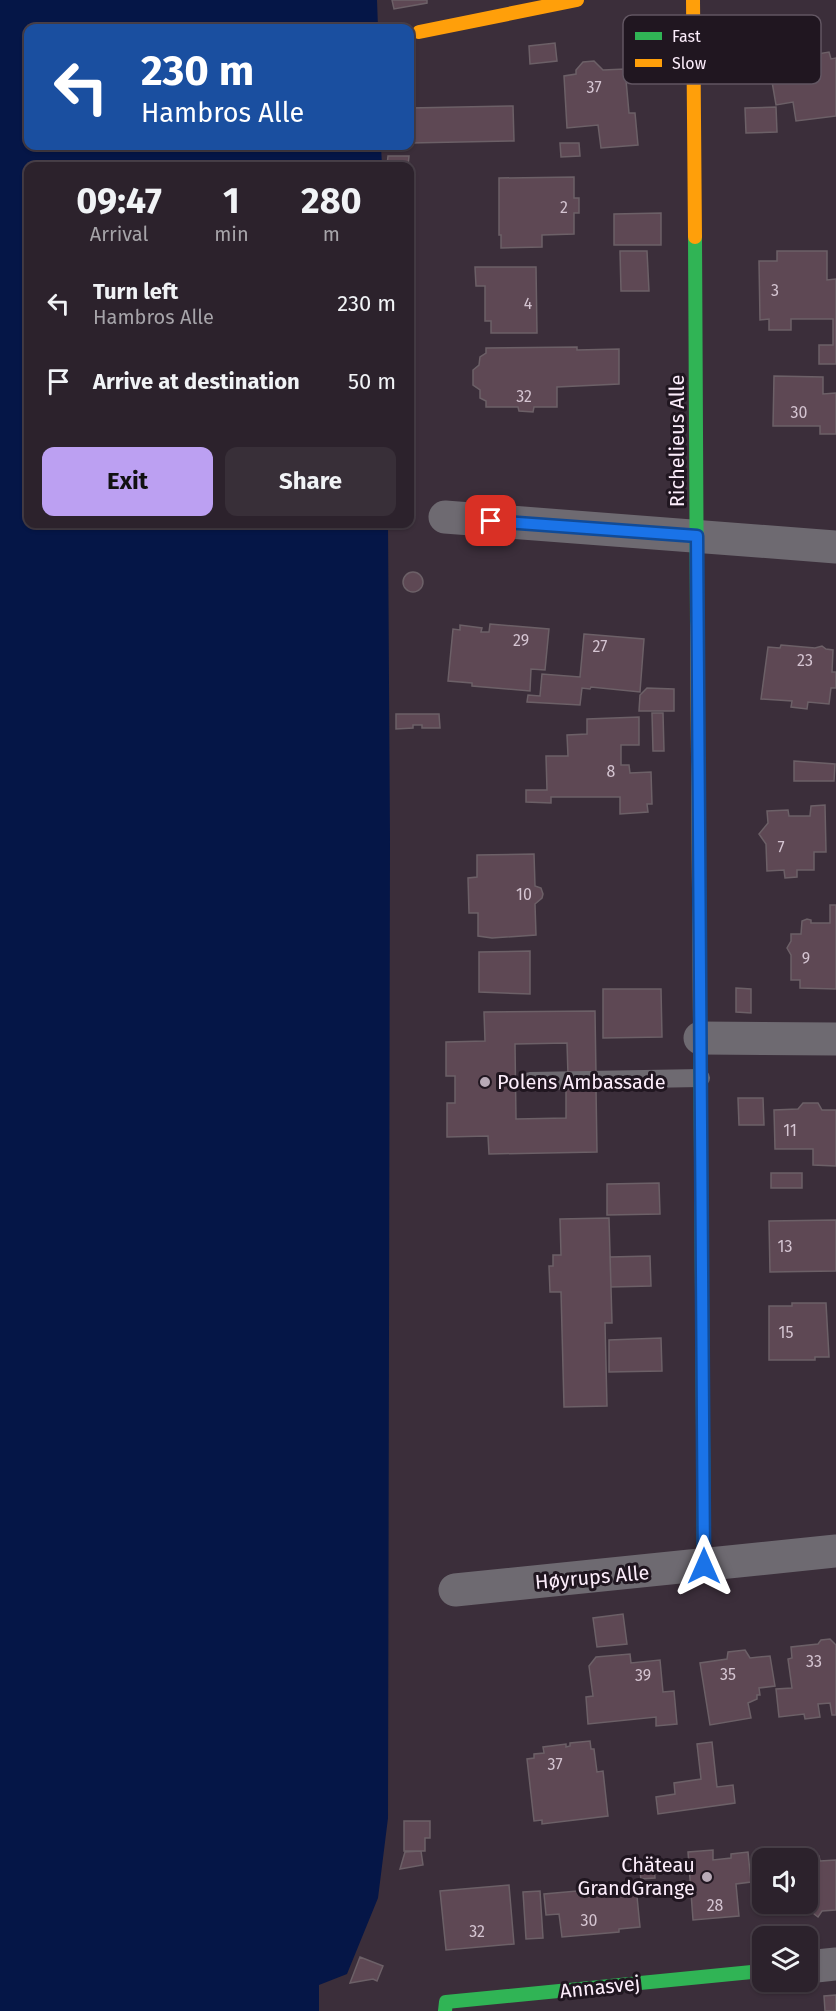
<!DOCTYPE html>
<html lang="en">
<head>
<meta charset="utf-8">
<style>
  :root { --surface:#2c222c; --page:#382f38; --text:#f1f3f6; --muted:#a6a4a9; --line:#483f48; --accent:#bca0f2 }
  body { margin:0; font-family:"Fira Sans",sans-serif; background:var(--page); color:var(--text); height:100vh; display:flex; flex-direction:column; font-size:22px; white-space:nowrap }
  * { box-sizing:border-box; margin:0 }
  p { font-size:20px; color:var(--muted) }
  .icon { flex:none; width:33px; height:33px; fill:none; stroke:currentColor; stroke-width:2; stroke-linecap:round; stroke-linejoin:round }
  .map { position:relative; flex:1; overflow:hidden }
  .details { position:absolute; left:24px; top:162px; width:390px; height:366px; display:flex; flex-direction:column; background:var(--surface); border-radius:12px; box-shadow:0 2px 4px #0004,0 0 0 2px var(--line) }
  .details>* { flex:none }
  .banner { position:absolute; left:24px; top:24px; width:390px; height:126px; border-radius:12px; box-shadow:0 2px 4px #0004,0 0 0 2px var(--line); background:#1a4fa0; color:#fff; overflow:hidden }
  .buttons { position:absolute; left:752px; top:1848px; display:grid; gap:12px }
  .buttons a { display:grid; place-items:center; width:66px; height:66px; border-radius:12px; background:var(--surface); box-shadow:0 2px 4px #0004,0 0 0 2px var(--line); font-size:30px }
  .pin { position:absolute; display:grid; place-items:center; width:51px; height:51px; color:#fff; margin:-26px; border-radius:12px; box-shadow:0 3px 9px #0006 }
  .me { position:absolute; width:66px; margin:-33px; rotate:0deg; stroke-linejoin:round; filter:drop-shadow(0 0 4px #0008) }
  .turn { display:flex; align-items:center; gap:21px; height:126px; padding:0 18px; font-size:27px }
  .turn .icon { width:78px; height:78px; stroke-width:2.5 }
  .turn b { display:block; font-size:42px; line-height:51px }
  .eta { display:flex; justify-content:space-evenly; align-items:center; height:102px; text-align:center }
  .eta b { font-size:36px; font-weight:700; line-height:42px }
  .action { display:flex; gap:12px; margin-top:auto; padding:12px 18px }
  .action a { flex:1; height:69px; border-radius:12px; background:var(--accent); color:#111; font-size:24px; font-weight:700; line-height:69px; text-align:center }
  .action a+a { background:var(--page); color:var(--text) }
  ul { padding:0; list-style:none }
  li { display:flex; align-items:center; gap:18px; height:78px; padding:0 18px }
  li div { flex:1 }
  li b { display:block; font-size:22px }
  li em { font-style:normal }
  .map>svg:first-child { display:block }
  .water { fill:#051647 }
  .building { fill:#5e4854; stroke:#6c6067; stroke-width:1.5 }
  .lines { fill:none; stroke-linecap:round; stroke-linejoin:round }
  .lane { stroke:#6e6a71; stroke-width:18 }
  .street { stroke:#6e6a71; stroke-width:33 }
  .fast { stroke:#30b455; stroke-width:14 }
  .slow { stroke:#ff9f0a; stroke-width:14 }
  .route-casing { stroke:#114b97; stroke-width:15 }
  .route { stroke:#1a73e8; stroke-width:10 }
  .poi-dot { fill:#b8aab7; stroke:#201620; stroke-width:2 }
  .labels { text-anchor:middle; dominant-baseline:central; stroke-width:6; stroke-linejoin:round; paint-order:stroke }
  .number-label { font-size:16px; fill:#d4c4d1 }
  .street-label { font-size:20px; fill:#fcedfb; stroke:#201620 }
  .poi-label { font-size:20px; fill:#fcedfb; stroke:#201620; text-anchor:start }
  .key { fill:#201620; stroke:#625662; stroke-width:1.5 }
  .key-label { font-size:16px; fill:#fcedfb }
</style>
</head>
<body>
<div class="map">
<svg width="836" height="2011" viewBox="0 0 836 2011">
  <rect width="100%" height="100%" fill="#3b2e3a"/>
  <path class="water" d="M0,0H377L378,28H28V146H381L382,166H28V524H388L390,841L388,1818L378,1898L347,1974L319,1985V2011H0Z"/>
  <path class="building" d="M392,0H427V3L394,9Z
    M555,43L557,61L530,64L529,46Z
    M829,52L831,59L836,58V116L796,121L793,102L776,105L770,70L812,62L811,55Z
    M594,61L603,70L625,69L629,113H635L638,145L601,148L598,125L567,128L564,76L576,74V70L583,62Z
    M513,106L514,141L410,143V108Z
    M776,107L777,132L746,133L745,108Z
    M560,143H579L580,156L561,157Z
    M388,156H409L408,166H387Z
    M574,177V198H579V213H574V234L542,235V247L501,248V235H499V178Z
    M661,213V245H614V214Z
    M620,251H647L649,291H621Z
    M777,251H827V280L836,279V364H819V345H833V319H791V330H769V319L760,320L759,261H777Z
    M475,267H536L537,333H491V321H485V286H476Z
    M577,347V350L619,349V384L557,387V407H534L533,412L519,411L518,407H486V401L480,398V390L473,385V370L479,365L480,357L486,353V348Z
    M774,376L823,377V394L836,393V434H820V426H773Z
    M403 582a10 10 0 1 1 20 0a10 10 0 1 1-20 0Z
    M490,624L549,629L545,670L531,669L530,691L472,686V683L448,681L453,629L460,630V625L482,628L481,632H489Z
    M584,634L644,639L640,692L591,687L590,689L582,688L580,705L527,702L528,695L540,696L542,674L580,677Z
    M781,645L815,648L822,646L826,649L833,650L832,672H836V688H831L829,704L808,702L807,709L791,707L792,701L761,699L768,647L780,648Z
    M647,688L674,689V711H639L640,695Z
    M652,713H663L664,751H653Z
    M396,714H439L440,728H422V725H413V728L396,729Z
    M639,717V745H621V765H629L630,773L651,772L652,804H647L648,812L620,814V797H551V803L526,802V790H547L546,756H568L567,735L587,734V719Z
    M794,761L835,764L834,781H794Z
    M825,805L826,852H814V870H797V877L785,878L784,870L767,871L766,844L759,834L768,823L767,811L788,810L789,816H810L811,806Z
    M534,854L535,886L541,888L543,894L542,898L535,904L536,935L492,938L478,936V913H469L468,878L477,877V855Z
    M830,905H836V989L800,988V980H791V955L787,948L791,941V934H801L802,921L807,919L811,920V923H830Z
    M530,951V994L479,992V952Z
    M736,988L751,989V1013L736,1012Z
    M603,989H661L662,1037L603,1038Z
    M595,1011L596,1075H568L567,1043L515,1044L516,1119L566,1118V1088H596L597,1152L489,1154L488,1136L447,1137V1103H455V1076H446V1042L485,1041L484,1012Z
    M738,1098H763L764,1125H739Z
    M803,1103H818L822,1110H836V1166L813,1165V1149H775L774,1110L798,1109Z
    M771,1173H802V1188H771Z
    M659,1183L660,1214L607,1215V1184Z
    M609,1218L612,1323H605L607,1406L564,1407L561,1292H550L549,1266H553V1255H561L560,1219Z
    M836,1220V1271L770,1272L769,1221Z
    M650,1256L651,1286L611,1287L610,1257Z
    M792,1303H826L829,1357H815V1360H769V1306H792Z
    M661,1338L662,1371L609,1372V1340Z
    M623,1614L627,1644L597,1647L593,1618Z
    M830,1639L836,1645V1715H832L830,1703L818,1704L820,1717L805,1719L804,1714L779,1717L776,1689L792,1688L788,1659L792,1658L791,1647L818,1644L821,1640Z
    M745,1650L750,1658L770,1656L775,1686L759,1688L760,1695H757V1699L748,1703L751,1718L710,1725L700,1663L727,1659L728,1652Z
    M630,1654L631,1663L660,1660L663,1692L674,1691L677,1724L656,1726V1717L588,1724L586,1697L593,1696L589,1666L596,1657Z
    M590,1741L591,1749H594L597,1772L603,1771L608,1816L542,1824V1820L534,1821L527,1759L534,1758V1754L544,1753L543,1747L566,1744V1747L570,1746V1743Z
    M712,1742L717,1787L733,1785L735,1803L658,1814L656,1797L675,1794L674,1783L701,1779L697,1744Z
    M404,1821H430V1838H425V1851H404Z
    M713,1850V1860L731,1858V1854L748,1852L751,1882L736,1884L739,1916L693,1920L688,1852Z
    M814,1850L815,1856H819L820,1861L836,1860V1910L822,1911L818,1917L805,1907L811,1901L810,1890H807V1858H796V1852Z
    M421,1851L423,1865L400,1869L405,1852Z
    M654,1864L655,1878L641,1879L639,1865Z
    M509,1885L514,1944L446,1950L440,1891Z
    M636,1886L640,1927L619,1929V1932L562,1937L559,1914L546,1915L544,1894L577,1891L578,1895L600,1893L599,1889Z
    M540,1891L543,1938L526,1939L523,1892Z
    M360,1957L383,1966L377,1981L373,1979L350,1983Z
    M836,1995V2011H825L824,1996Z"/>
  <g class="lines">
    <path class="lane" d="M530,1081L701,1078"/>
    <path class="street" d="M445,517L836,547
      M700,1038L836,1039
      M455,1590L836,1551
      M807,1967L836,1964"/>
    <path class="fast" d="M695,237L697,625
      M700,1021L704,1566
      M445,2011L446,2002L762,1971"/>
    <path class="slow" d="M693,0L695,237
      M419,32L577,0
      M697,625L700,1021"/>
  </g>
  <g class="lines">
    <g class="route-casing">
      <path id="route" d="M491,521L697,536L704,1566"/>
    </g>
    <use href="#route" class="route"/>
  </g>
  <g class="poi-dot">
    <circle cx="485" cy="1082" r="6"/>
    <circle cx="707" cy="1877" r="6"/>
  </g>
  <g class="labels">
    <g class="number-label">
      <text x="594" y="87">37</text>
      <text x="564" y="207">2</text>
      <text x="775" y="290">3</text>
      <text x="528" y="303">4</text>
      <text x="524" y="396">32</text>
      <text x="799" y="412">30</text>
      <text x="521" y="640">29</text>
      <text x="600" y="646">27</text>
      <text x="805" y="660">23</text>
      <text x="611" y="771">8</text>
      <text x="781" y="847">7</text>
      <text x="524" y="894">10</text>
      <text x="806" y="958">9</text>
      <text x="790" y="1130">11</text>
      <text x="785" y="1246">13</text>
      <text x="786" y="1332">15</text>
      <text x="814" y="1661">33</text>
      <text x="728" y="1674">35</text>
      <text x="643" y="1675">39</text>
      <text x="555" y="1764">37</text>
      <text x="715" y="1905">28</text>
      <text x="589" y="1920">30</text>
      <text x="477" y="1931">32</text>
    </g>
    <g class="street-label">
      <text transform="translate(677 441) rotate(-90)">Richelieus Alle</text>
      <text transform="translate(592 1577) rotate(-5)">Høyrups Alle</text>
      <text transform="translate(600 1987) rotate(-6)">Annasvej</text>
    </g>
    <g class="poi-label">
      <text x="497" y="1082">Polens Ambassade</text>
      <text x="695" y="1865" text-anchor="end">Chäteau<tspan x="695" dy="23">GrandGrange</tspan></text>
    </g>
  </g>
  <rect x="623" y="15" width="198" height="69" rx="9" class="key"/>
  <rect x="635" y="32" width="27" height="8" fill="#30b455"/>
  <rect x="635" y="59" width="27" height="8" fill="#ff9f0a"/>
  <g class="key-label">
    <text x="672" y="42">Fast</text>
    <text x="672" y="69">Slow</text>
  </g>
</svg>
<div class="buttons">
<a><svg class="icon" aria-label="sound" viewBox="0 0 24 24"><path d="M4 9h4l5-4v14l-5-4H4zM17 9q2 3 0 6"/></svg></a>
<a><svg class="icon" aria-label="layers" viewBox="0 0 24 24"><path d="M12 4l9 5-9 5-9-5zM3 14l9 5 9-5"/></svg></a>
</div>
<div class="pin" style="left:491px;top:521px;background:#d93025"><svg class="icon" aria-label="arrive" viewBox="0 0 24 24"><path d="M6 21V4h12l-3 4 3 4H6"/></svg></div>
<svg class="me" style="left:704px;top:1566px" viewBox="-20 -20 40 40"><path d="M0-17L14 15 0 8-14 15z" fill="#1a73e8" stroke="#fff" stroke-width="4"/></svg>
<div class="banner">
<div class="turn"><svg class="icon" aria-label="left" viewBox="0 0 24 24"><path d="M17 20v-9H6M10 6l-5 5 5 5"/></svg><div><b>230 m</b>Hambros Alle</div></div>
</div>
<section class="details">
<div class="eta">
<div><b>09:47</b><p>Arrival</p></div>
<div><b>1</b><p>min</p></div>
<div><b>280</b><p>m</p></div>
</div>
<ul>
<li><svg class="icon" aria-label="left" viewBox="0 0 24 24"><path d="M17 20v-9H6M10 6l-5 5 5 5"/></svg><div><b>Turn left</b><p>Hambros Alle</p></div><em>230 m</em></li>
<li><svg class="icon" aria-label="arrive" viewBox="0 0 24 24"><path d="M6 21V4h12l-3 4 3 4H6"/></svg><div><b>Arrive at destination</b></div><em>50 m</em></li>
</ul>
<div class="action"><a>Exit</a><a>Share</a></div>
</section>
</div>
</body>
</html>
